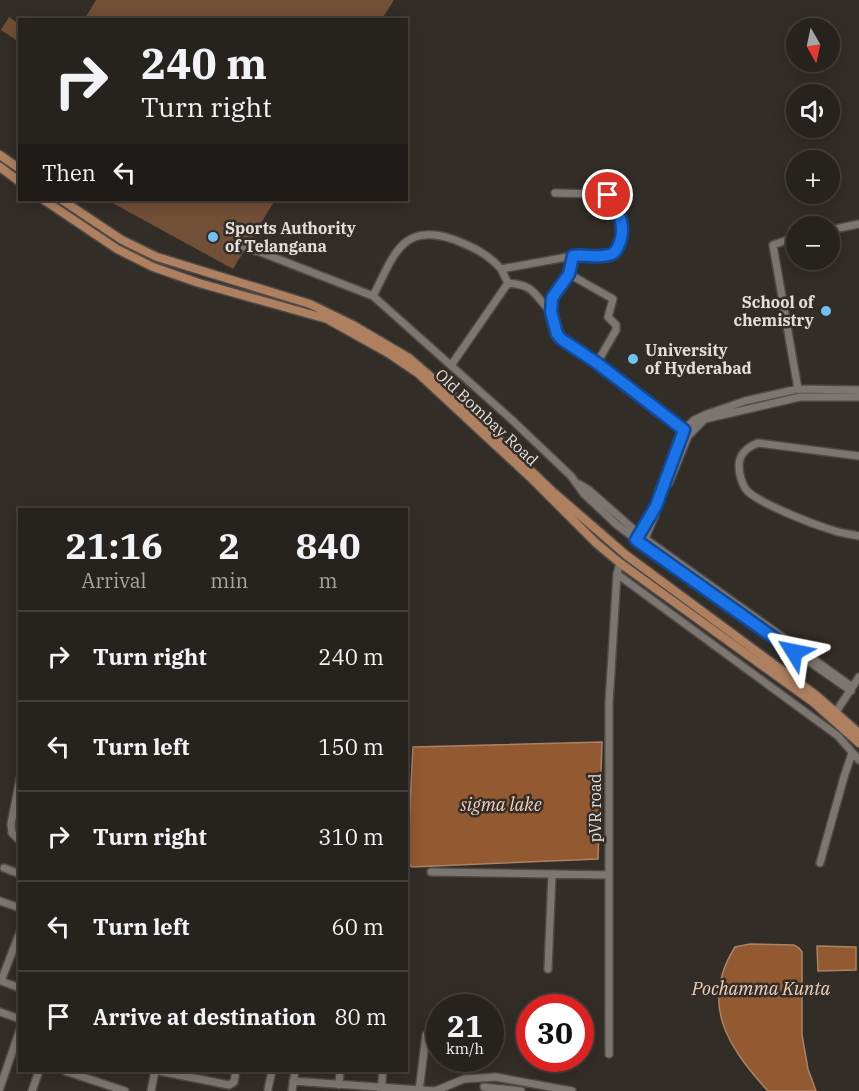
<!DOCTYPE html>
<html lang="en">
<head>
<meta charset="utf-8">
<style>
  :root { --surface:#26221e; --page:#2e2a27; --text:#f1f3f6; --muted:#a4a4a4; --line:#423f3c }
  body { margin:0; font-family:"IBM Plex Serif",serif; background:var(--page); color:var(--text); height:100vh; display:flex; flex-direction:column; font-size:22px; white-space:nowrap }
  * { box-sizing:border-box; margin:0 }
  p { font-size:20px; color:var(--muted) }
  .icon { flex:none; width:33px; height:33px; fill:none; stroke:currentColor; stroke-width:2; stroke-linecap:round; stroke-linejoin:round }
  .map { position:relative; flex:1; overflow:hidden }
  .side { position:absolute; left:18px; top:508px; width:390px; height:564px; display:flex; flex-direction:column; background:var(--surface); border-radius:0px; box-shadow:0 3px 15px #0003,0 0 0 2px var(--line) }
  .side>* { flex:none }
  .banner { position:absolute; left:18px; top:18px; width:390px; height:183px; border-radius:0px; box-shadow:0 3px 15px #0003,0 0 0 2px var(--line); background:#26221e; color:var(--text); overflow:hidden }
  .needle { width:39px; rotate:171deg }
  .tools { position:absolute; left:786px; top:18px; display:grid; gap:12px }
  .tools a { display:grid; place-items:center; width:54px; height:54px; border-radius:50%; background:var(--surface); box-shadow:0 3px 15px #0003,0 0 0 2px var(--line); font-size:30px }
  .speed { position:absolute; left:426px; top:994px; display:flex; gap:12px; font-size:30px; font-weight:700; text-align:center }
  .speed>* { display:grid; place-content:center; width:78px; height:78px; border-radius:50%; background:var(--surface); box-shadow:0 3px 15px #0003,0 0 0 2px var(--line); line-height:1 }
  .speed small { font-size:15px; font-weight:400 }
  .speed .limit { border:9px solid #d22; background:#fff; color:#111 }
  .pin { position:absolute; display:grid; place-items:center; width:51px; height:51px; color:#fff; margin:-26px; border:3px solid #fff; border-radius:50%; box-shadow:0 2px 6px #0007 }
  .me { position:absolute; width:66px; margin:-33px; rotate:305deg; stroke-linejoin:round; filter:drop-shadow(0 0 4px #0008) }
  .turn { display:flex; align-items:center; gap:21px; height:126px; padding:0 24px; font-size:27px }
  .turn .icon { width:78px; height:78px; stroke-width:2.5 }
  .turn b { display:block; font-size:42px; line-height:51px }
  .then { display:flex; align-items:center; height:57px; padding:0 24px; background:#0003; gap:12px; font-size:22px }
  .eta { display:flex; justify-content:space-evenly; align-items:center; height:102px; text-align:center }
  .eta b { font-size:36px; font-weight:800; line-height:42px }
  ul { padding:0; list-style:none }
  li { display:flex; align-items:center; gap:18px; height:90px; padding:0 24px; border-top:2px solid var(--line) }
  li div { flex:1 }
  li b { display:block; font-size:22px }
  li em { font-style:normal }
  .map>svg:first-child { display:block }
  .green { fill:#724f37 }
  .water { fill:#935a31; stroke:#ab8264; stroke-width:1.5 }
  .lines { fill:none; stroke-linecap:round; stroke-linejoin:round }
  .minor-casing { stroke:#4f4946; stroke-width:10 }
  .major-casing { stroke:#4f4946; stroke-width:11 }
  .minor { stroke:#7d7570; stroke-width:7 }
  .major { stroke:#ae805f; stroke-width:8 }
  .route-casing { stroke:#114b97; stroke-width:15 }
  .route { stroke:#1a73e8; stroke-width:10 }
  .poi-dot { fill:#6dc2f3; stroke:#332d28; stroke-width:2 }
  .labels { text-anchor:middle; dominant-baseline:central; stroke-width:5; stroke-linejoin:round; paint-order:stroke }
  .poi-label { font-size:16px; font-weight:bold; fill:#e3dedb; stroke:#332d28; text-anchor:start }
  .street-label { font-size:16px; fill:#e3dedb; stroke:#332d28 }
  .water-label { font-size:18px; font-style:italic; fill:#f3d1ba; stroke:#332d28 }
</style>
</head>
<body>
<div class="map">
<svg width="859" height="1091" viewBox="0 0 859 1091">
  <rect width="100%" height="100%" fill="#332d28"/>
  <path class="green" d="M96,0H394L382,19L84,20Z
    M9,17L19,24V42L1,30Z
    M107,200H275L233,269Z"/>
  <path class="water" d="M602,742L598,859L412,867L407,862L413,747Z
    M750,944L794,945L799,948L802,952V1035L808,1069L816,1091H768C728,1047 699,1004 735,947Z
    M817,946L856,947V970L818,971Z"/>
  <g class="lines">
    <g class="minor-casing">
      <path id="minor" d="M830,230L859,224
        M796,237L773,245L798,389
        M234,244L260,252L373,296L511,419L571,476L584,494L617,525L661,558L851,691
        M573,256L569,274L552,298L551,312L557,335L597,363L684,430
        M501,269L508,283C535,285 533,294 551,312
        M569,274L613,299L608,317L616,325V330L597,363
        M373,296C394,256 401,221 455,240C473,247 488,254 501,269L584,254L599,256L611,254L617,250L623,229L621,219L610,196L598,194L555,193
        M452,364L508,283
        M859,456L758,443C748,447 739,453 739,466C739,473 741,481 745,488C752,501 815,525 832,530C840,533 850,534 859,536
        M669,483L688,436L705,419L800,397H859
        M579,484L589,490L640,535L851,686
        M638,538L655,506L684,430L694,420L707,414L745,401L798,389L859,390
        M644,541L655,515
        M617,574L838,736L859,760
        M836,712L859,677
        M20,779L11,824L12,833L20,841
        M820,863L844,777L852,753
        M4,868L20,874
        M431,872L609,875
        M0,901L20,908
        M20,932L1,981L20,988
        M548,969L552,874
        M0,1012L20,1019
        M609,1054V703L617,574L620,563
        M65,1071L125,1091
        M159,1071L229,1085L234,1082L236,1071
        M293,1081L435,1091L464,1079L496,1077L572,1091
        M339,1085L340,1071
        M484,1087L521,1091
        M0,1088L20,1029
        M268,1089L272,1071
        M32,1091L39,1071
        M151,1091L155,1071
        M292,1091L295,1071
        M381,1091L383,1071
        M419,1091L426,1035"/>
    </g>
    <g class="major-casing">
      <path id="major" d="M0,155L20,169
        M0,167L20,182
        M44,200L117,249L153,267L199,283L327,319L388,353L419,374L530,477L596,543L620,563L813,702L859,743
        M62,200L122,240L157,257L310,304L353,325L409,358L454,397L552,491L626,555L817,696L859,733"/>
    </g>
    <use href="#minor" class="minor"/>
    <use href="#major" class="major"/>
  </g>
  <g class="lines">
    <g class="route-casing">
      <path id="route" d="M608,195L610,196C618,212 626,225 620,242C618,247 616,252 612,254C600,259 585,254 573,256L569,274L552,298L551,312L557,334L561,339L597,363L684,430L656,506L636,540L794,652"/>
    </g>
    <use href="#route" class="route"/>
  </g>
  <g class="poi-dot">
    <circle cx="213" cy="237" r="6"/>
    <circle cx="826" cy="311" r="6"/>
    <circle cx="633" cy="359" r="6"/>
  </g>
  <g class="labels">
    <g class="poi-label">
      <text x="225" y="228">Sports Authority<tspan x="225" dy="18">of Telangana</tspan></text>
      <text x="814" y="302" text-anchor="end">School of<tspan x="814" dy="18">chemistry</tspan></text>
      <text x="645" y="350">University<tspan x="645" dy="18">of Hyderabad</tspan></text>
    </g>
    <g class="street-label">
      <text transform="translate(487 417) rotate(43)">Old Bombay Road</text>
      <text transform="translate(595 808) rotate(-90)">pVR road</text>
    </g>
    <g class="water-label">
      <text x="501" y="804">sigma lake</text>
      <text x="761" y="988">Pochamma Kunta</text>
    </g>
  </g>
</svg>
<div class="tools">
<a><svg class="needle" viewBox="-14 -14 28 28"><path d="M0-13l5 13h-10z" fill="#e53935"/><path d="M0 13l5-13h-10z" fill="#a4a4a4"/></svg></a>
<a><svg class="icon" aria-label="sound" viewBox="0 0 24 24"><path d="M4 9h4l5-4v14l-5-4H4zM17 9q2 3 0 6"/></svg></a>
<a>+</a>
<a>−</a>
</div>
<div class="speed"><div>21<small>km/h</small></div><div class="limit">30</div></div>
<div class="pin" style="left:608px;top:195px;background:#d93025"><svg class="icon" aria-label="arrive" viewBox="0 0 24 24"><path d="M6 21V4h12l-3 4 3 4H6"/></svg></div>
<svg class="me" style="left:794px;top:652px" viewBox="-20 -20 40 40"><path d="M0-17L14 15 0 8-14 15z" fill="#1a73e8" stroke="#fff" stroke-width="4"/></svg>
<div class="banner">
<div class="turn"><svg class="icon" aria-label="right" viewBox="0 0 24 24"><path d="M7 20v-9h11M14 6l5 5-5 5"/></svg><div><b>240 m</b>Turn right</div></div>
<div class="then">Then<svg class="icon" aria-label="left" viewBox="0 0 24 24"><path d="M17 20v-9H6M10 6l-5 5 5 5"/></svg></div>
</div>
<section class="side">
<div class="eta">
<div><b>21:16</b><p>Arrival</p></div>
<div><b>2</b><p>min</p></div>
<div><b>840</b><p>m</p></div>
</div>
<ul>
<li><svg class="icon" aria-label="right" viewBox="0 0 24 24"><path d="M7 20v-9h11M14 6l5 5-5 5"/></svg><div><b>Turn right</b></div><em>240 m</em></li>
<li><svg class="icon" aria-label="left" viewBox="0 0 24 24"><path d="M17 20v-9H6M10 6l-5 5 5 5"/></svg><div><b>Turn left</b></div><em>150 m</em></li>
<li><svg class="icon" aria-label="right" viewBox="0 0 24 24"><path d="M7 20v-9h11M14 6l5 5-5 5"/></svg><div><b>Turn right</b></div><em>310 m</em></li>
<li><svg class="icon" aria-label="left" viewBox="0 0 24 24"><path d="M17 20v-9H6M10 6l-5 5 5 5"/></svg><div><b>Turn left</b></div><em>60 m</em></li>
<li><svg class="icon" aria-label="arrive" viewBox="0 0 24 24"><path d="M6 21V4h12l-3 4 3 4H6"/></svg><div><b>Arrive at destination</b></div><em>80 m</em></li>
</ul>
</section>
</div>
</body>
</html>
